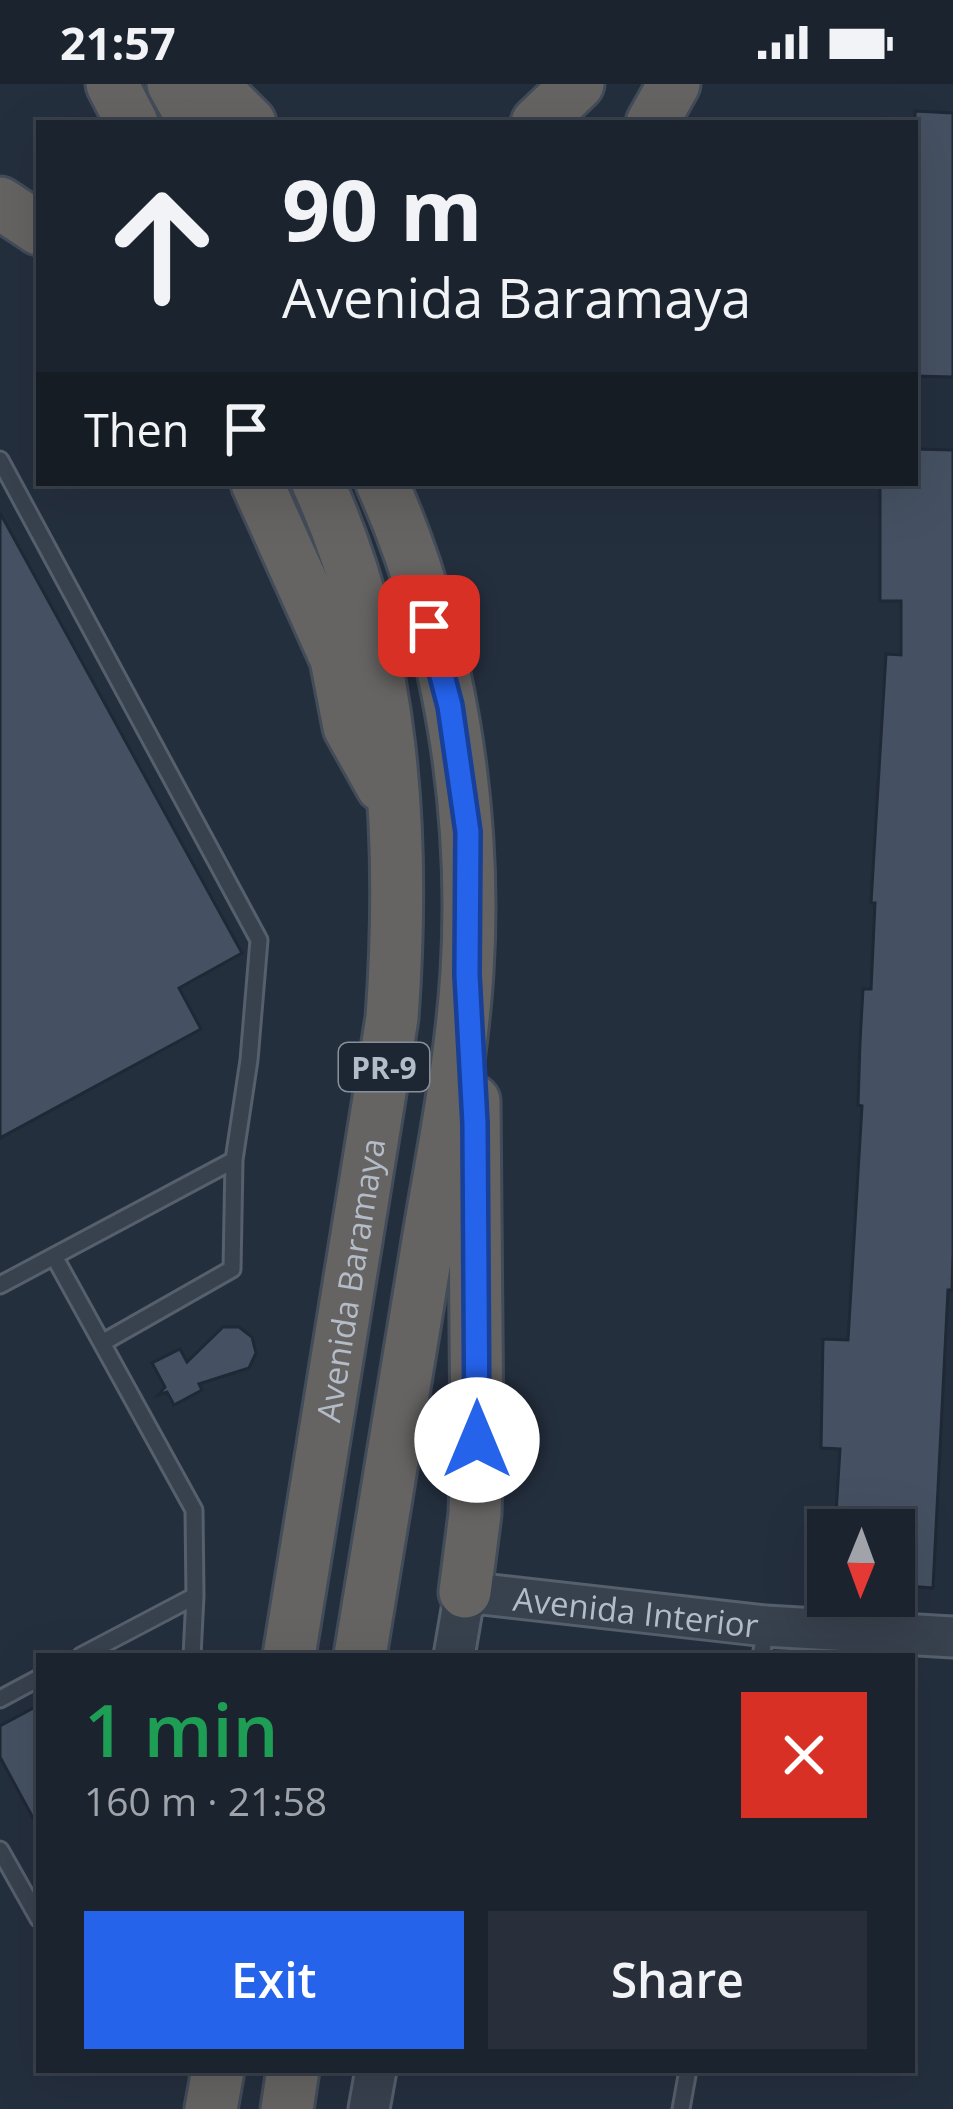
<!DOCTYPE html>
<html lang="en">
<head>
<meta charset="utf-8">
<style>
  :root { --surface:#1b232e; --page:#282f3a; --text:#f1f3f6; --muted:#a0a4aa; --line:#39404a; --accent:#2563eb }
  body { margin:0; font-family:"Open Sans",sans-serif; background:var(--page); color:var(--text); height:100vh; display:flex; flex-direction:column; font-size:45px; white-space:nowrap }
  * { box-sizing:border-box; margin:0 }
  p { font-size:39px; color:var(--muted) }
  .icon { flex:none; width:66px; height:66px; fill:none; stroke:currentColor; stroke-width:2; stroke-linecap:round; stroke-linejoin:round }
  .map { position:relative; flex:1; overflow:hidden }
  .drawer { position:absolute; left:36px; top:1569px; width:879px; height:420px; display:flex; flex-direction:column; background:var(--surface); border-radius:0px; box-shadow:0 12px 48px #0002,0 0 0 3px var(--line) }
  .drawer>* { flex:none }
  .guide { position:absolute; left:36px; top:36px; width:882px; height:366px; border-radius:0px; box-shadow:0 12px 48px #0002,0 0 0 3px var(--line); background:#1b232e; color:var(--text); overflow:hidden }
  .needle { width:78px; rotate:181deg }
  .fabs { position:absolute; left:807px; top:1425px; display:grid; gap:24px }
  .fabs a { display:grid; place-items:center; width:108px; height:108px; border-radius:0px; background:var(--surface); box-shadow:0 12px 48px #0002,0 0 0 3px var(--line); font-size:60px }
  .pin { position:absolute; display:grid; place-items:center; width:102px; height:102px; color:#fff; margin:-51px; border-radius:24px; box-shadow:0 6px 18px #0006 }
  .me { position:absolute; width:132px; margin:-66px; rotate:0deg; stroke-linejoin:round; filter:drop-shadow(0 0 9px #0008) }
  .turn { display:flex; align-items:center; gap:42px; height:252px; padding:0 48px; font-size:54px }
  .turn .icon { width:156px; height:156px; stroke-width:2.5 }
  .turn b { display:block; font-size:84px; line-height:102px }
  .then { display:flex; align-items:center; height:114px; padding:0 48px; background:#0003; gap:24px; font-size:45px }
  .round { display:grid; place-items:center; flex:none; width:126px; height:126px; border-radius:0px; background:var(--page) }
  .overview { display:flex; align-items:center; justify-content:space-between; height:204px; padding:0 48px }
  h1 { font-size:72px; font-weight:600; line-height:90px; color:#1e9e55 }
  .primary-button { display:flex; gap:24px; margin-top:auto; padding:24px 48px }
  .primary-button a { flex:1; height:138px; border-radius:0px; background:var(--accent); color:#fff; font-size:48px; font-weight:600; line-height:138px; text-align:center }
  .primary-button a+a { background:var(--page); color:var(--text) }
  .status { display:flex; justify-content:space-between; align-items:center; height:84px; padding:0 60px; background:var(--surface); direction:ltr }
  .status svg { height:33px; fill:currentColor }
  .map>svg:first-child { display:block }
  .building { fill:#455162; stroke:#1f2835; stroke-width:3 }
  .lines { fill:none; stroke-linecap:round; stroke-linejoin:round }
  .service-casing { stroke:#565f6c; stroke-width:21 }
  .tertiary-casing { stroke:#565f6c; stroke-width:45 }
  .trunk-casing { stroke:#434c59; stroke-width:57 }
  .service { stroke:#38414e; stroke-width:15 }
  .tertiary { stroke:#38414e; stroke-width:39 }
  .trunk { stroke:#656462; stroke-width:51 }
  .route-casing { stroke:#184099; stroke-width:30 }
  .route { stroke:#2563eb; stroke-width:21 }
  .labels { text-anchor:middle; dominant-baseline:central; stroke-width:9; stroke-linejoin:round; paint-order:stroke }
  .shield { fill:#1d2633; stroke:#878f9c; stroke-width:3 }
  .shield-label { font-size:30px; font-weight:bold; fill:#b4bcc9 }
  .street-label { font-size:33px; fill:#b4bcc9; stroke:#1d2633 }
</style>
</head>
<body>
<div class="status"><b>21:57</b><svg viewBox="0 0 49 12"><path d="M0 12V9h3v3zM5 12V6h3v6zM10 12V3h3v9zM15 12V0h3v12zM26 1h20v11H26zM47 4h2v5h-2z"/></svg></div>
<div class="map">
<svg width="953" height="2025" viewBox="0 0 953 2025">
  <rect width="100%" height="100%" fill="#242f3e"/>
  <path class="building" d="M915,27L953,29V293L915,292Z
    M915,365L953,366V1168L952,1206H948L933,1504L894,1501V1446H835L840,1365L821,1364L823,1255L848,1256L862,1022L858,1021L860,958L863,905H871L875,819H871L886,570L901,571V517H880V399H915Z
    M0,429L242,869L179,904L201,945L0,1054Z
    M223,1243H239L252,1253L256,1269L249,1284L199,1300L202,1306L174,1321L167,1308L158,1311L165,1303L152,1279L180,1265L187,1278Z
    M39,1621V1745L0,1673V1642Z"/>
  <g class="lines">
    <g class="service-casing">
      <path id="service" d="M0,376L259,856L249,976L234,1076
        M55,1174L194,1426L195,1512
        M0,1201L234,1076L232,1185L102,1259
        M81,1572L195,1512L192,1572
        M761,1572L766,1545
        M0,1615L39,1594
        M0,1766L39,1835
        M681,2025L688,1986"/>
    </g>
    <g class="tertiary-casing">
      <g id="tertiary">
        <path id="s1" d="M454,1572L465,1508L766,1542L953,1553"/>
        <path d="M369,2025L376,1986"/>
      </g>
    </g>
    <g class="trunk-casing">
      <g id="trunk">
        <path d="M112,0L132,39"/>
        <path d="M173,0L195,39"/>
        <path d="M211,0L250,39"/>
        <path d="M537,39L578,0"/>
        <path d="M652,39L674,0"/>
        <path d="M0,119L39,145"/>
        <path d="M257,399L336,575L349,643L382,702"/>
        <path d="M465,1508L475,1430L477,1356L474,1017"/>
        <path id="s2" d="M289,1572L392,934C405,751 395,569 318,399"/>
        <path d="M360,1572C382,1440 403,1308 425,1176C440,1081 461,985 467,888C477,725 449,549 382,399"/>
        <path d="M211,2025L218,1986"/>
        <path d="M287,2025L293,1986"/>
      </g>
    </g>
    <use href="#service" class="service"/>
    <use href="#tertiary" class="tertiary"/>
    <use href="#trunk" class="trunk"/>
  </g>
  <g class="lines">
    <g class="route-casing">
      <path id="route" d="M429,542L450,622L468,748L467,891L475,1039L477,1356"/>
    </g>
    <use href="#route" class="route"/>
  </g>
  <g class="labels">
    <rect class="shield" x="339" y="959" width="90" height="48" rx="9"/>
    <g class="shield-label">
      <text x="384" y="983">PR-9</text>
    </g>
    <g class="street-label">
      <text stroke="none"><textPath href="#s2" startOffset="381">Avenida Baramaya</textPath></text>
      <text stroke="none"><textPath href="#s1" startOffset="237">Avenida Interior</textPath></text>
    </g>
  </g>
</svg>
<div class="fabs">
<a><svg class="needle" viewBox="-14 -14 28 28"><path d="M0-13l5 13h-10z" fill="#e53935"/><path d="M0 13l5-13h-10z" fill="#a0a4aa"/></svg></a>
</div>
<div class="pin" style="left:429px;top:542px;background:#d93025"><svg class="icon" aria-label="arrive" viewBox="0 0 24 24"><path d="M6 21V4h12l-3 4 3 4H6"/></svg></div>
<svg class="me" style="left:477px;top:1356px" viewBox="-20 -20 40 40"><circle r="19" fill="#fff"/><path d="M0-13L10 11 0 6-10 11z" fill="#2563eb"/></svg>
<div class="guide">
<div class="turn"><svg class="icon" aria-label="ahead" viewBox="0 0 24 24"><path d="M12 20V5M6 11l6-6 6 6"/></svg><div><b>90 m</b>Avenida Baramaya</div></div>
<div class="then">Then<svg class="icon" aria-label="arrive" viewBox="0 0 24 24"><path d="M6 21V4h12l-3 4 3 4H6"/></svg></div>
</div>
<section class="drawer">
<div class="overview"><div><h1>1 min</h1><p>160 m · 21:58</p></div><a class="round" style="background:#d93025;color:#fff"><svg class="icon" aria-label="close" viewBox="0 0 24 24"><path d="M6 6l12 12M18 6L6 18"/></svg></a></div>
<div class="primary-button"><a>Exit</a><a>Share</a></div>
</section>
</div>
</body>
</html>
